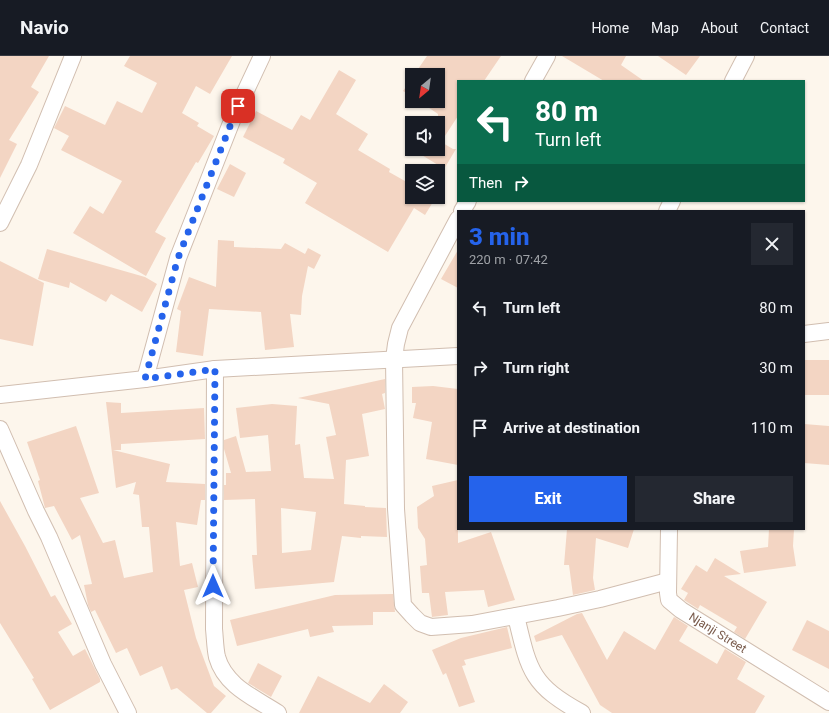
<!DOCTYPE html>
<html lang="en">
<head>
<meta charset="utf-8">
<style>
  :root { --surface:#171b24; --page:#242831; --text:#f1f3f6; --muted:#9ea1a6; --line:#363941; --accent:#2563eb }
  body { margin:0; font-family:Roboto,sans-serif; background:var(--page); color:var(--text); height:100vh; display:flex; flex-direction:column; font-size:15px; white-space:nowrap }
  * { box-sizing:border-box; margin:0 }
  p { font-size:13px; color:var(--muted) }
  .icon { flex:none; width:22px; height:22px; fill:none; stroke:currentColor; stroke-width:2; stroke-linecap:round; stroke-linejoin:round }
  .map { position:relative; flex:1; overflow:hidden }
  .side { position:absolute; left:457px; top:154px; width:348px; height:320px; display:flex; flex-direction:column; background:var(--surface); border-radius:0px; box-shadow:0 1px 3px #0004 }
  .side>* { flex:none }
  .guide { position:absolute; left:457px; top:24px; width:348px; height:122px; border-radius:0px; box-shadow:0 1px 3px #0004; background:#0b6e4f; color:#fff; overflow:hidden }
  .needle { width:26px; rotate:209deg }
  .controls { position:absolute; left:405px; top:12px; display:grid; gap:8px }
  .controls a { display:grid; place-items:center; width:40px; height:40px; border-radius:0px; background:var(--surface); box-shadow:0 1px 3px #0004; font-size:20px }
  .pin { position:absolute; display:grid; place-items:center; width:34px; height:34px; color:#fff; margin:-17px; border-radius:8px; box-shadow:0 2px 6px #0006 }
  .me { position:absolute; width:44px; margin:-22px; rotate:0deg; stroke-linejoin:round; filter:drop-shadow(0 0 3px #0008) }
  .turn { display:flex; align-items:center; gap:14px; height:84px; padding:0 12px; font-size:18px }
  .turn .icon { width:52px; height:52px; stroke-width:2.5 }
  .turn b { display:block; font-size:28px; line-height:34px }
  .then { display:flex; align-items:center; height:38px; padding:0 12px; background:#0003; gap:8px; font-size:15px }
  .round { display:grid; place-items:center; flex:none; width:42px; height:42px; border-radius:0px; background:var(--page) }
  .head { display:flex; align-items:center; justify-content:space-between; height:68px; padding:0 12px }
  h1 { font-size:24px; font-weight:800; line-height:30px; color:var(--accent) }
  .action { display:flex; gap:8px; margin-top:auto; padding:8px 12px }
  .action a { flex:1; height:46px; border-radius:0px; background:var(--accent); color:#fff; font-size:16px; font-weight:800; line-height:46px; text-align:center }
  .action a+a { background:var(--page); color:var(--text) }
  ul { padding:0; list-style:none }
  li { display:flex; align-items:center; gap:12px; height:60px; padding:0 12px }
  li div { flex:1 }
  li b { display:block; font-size:15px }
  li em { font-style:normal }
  header { display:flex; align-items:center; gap:24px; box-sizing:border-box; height:56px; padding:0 20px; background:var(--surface); border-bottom:1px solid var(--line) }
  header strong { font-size:19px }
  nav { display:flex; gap:22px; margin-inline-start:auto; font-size:14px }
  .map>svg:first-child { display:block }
  .building { fill:#f3d5c3; fill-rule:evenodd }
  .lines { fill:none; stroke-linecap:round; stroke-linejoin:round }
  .minor-casing { stroke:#d1beb0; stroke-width:18 }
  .minor { stroke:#fff; stroke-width:16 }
  .route { stroke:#2563eb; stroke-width:7; stroke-dasharray:0 12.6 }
  .labels { text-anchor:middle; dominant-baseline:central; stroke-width:3; stroke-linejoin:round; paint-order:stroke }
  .street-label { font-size:12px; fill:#7a5c4d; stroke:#fffaf3 }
</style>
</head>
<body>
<header>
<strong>Navio</strong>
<nav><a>Home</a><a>Map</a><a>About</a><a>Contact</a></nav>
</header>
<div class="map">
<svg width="829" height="657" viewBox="0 0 829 657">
  <rect width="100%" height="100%" fill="#fdf6ec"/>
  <path class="building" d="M0,0H49L31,31L39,36L9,84L17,88L0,122Z
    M130,0H232L210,38L196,30L182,57L199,67L197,70L214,80L198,107L196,106L155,176L166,182L146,220L73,177L90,150L103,158L122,125L61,94L69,80L54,72L65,50L105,69L117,45L142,57L157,27L124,10Z
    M427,0H501L484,25H458V60L441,86L453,93H456L438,123V109L412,93H438V58L419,45H438V19H414Z
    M562,0H626L621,9L644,25H604Z
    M658,0H700L686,19Z
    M339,14L356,24L336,58L368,78L358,94L390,113L389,116L412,129V141H436L425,159L414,152L388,196L305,147L317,127L283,107L285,103L243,81L256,55L292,74L301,59L310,64Z
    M412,22V40L403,35Z
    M230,108L246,117L234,141L217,133Z
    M218,184L234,185V191L281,193L285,187L305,198L308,192L321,199L314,213L308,210L302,240L301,259L290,258L294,291L265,294L261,256L209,253L203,300L176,296L181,255L177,253L189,221L216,231Z
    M47,193L145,221L157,228L142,256L111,238L106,246L70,226L69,232L38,223Z
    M458,194V232L441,223Z
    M0,205L44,227L33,290L0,283Z
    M804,304H829V339H804Z
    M385,323V337L382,338L385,353L362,358L369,400L346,404L344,448L365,450V451L386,452L387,481L361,480V482L342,480L334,526L255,533L252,499H257L255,443L224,444V429H226V417H231L224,393V384L236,380L246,416L271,415L268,379L240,382L236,352L272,348L297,350L295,389L300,388L304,422L334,423L326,381L336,379L329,348L298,342ZM281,452L316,456L311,494L282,497Z
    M433,330L458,333V409L426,403L432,366L413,362L416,347H412V331Z
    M106,346L121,347V357L204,352L205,383L121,388V394H113L170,408L166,426L205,428V444H201L197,469L176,466L180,510L192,507L198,531L184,534L196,582L214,630L226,640L211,657H207L177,632L171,634L162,610L140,620L127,592L116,597L95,554L91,556L88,549L84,529L92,528L80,479L72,484L54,450L45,452L38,425L40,424L27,386L76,370L99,437L80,442L103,487L115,484L124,522L153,516L149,471H142L139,439L133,438L136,426L116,432Z
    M804,368L829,370V409L804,407Z
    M458,424V487L491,476L515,544L488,551L484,534L445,536L448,559L432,561L429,537H422L420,510L427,509L425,483L418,472L417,451L434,440L432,430Z
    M0,445L25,490L51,541L55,539L72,568L58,576L73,600L85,593L100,623V626L50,654L32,623L34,622L0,567Z
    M567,473H634L628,492L596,482L593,522L595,534L573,539L569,509H564Z
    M769,473H794L793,490L796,510L744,517L740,495L768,491Z
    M715,502L741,518L724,520L767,546L745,583L734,576L737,571L700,549L698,553L684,544L688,537L681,533L696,509L707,516Z
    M393,538L395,556H373V569L332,570L334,576L310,581L308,573L237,590L230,564L335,539Z
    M582,557L607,604L624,575L655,594L674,561L688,570L679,585L717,608L725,593L746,606L737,623L765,640L755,657H612L600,649L562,579L536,586L534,580L577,558Z
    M807,564L829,575V613L792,594Z
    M507,571L512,592L464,604L466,609L462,610L475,646L459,651L446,617L443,619L432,594L461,582Z
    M258,607L282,620L271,641L248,627Z
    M318,620L370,647L384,628L408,646L400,657H299Z"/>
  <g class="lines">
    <g class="minor-casing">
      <g id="minor">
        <path d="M533,25L547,0"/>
        <path d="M733,25L746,0"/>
        <path d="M462,155L468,145"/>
        <path d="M667,155L672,145"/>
        <path d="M458,163L400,272L396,288L394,303L396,453L403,549L412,559L420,567L431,571L472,568L558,552L600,543L668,525"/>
        <path d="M0,167L29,109L73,0"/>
        <path d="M804,278L829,275"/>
        <path d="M215,313L214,573C215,582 215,592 217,601C225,630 255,642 278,657"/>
        <path d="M145,323L178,202L233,62L262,0"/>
        <path d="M0,339L145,323L215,313L458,300"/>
        <path d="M0,373L36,455L49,481L103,608L128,657"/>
        <path id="s1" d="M669,473L668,537L669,544L681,554L829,646"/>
        <path d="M516,560C529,615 531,629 582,657"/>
      </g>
    </g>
    <use href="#minor" class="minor"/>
  </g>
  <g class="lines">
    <path class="route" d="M213,530L215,313L145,323L178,202L238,50"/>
  </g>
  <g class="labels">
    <g class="street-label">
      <text stroke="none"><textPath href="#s1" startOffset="130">Njanji Street</textPath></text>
    </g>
  </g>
</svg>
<div class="controls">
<a><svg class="needle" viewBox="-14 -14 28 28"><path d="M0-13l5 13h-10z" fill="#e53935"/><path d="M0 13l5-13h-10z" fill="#9ea1a6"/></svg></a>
<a><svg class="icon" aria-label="sound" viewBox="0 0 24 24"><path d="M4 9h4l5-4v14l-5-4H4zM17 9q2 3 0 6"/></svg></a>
<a><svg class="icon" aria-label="layers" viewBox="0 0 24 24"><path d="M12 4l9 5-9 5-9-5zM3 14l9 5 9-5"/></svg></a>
</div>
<div class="pin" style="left:238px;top:50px;background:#d93025"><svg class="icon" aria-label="arrive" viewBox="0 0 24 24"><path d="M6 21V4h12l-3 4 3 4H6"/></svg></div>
<svg class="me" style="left:213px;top:530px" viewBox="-20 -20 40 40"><path d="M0-17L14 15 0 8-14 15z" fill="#2563eb" stroke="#fff" stroke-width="4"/></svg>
<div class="guide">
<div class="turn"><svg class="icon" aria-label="left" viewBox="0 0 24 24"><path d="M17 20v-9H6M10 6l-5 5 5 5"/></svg><div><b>80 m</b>Turn left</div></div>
<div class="then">Then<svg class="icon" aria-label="right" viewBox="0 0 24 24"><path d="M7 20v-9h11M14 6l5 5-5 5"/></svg></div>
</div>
<section class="side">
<div class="head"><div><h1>3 min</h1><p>220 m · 07:42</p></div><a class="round"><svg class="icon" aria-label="close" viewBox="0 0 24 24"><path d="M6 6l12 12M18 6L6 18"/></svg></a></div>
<ul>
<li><svg class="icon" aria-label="left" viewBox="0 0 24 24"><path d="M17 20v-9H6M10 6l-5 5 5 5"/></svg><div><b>Turn left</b></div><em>80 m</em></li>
<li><svg class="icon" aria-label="right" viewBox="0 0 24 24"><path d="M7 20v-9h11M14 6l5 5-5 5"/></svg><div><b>Turn right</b></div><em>30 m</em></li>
<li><svg class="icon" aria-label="arrive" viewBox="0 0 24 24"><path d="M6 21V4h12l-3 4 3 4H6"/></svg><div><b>Arrive at destination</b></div><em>110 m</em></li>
</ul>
<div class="action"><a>Exit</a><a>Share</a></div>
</section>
</div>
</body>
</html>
